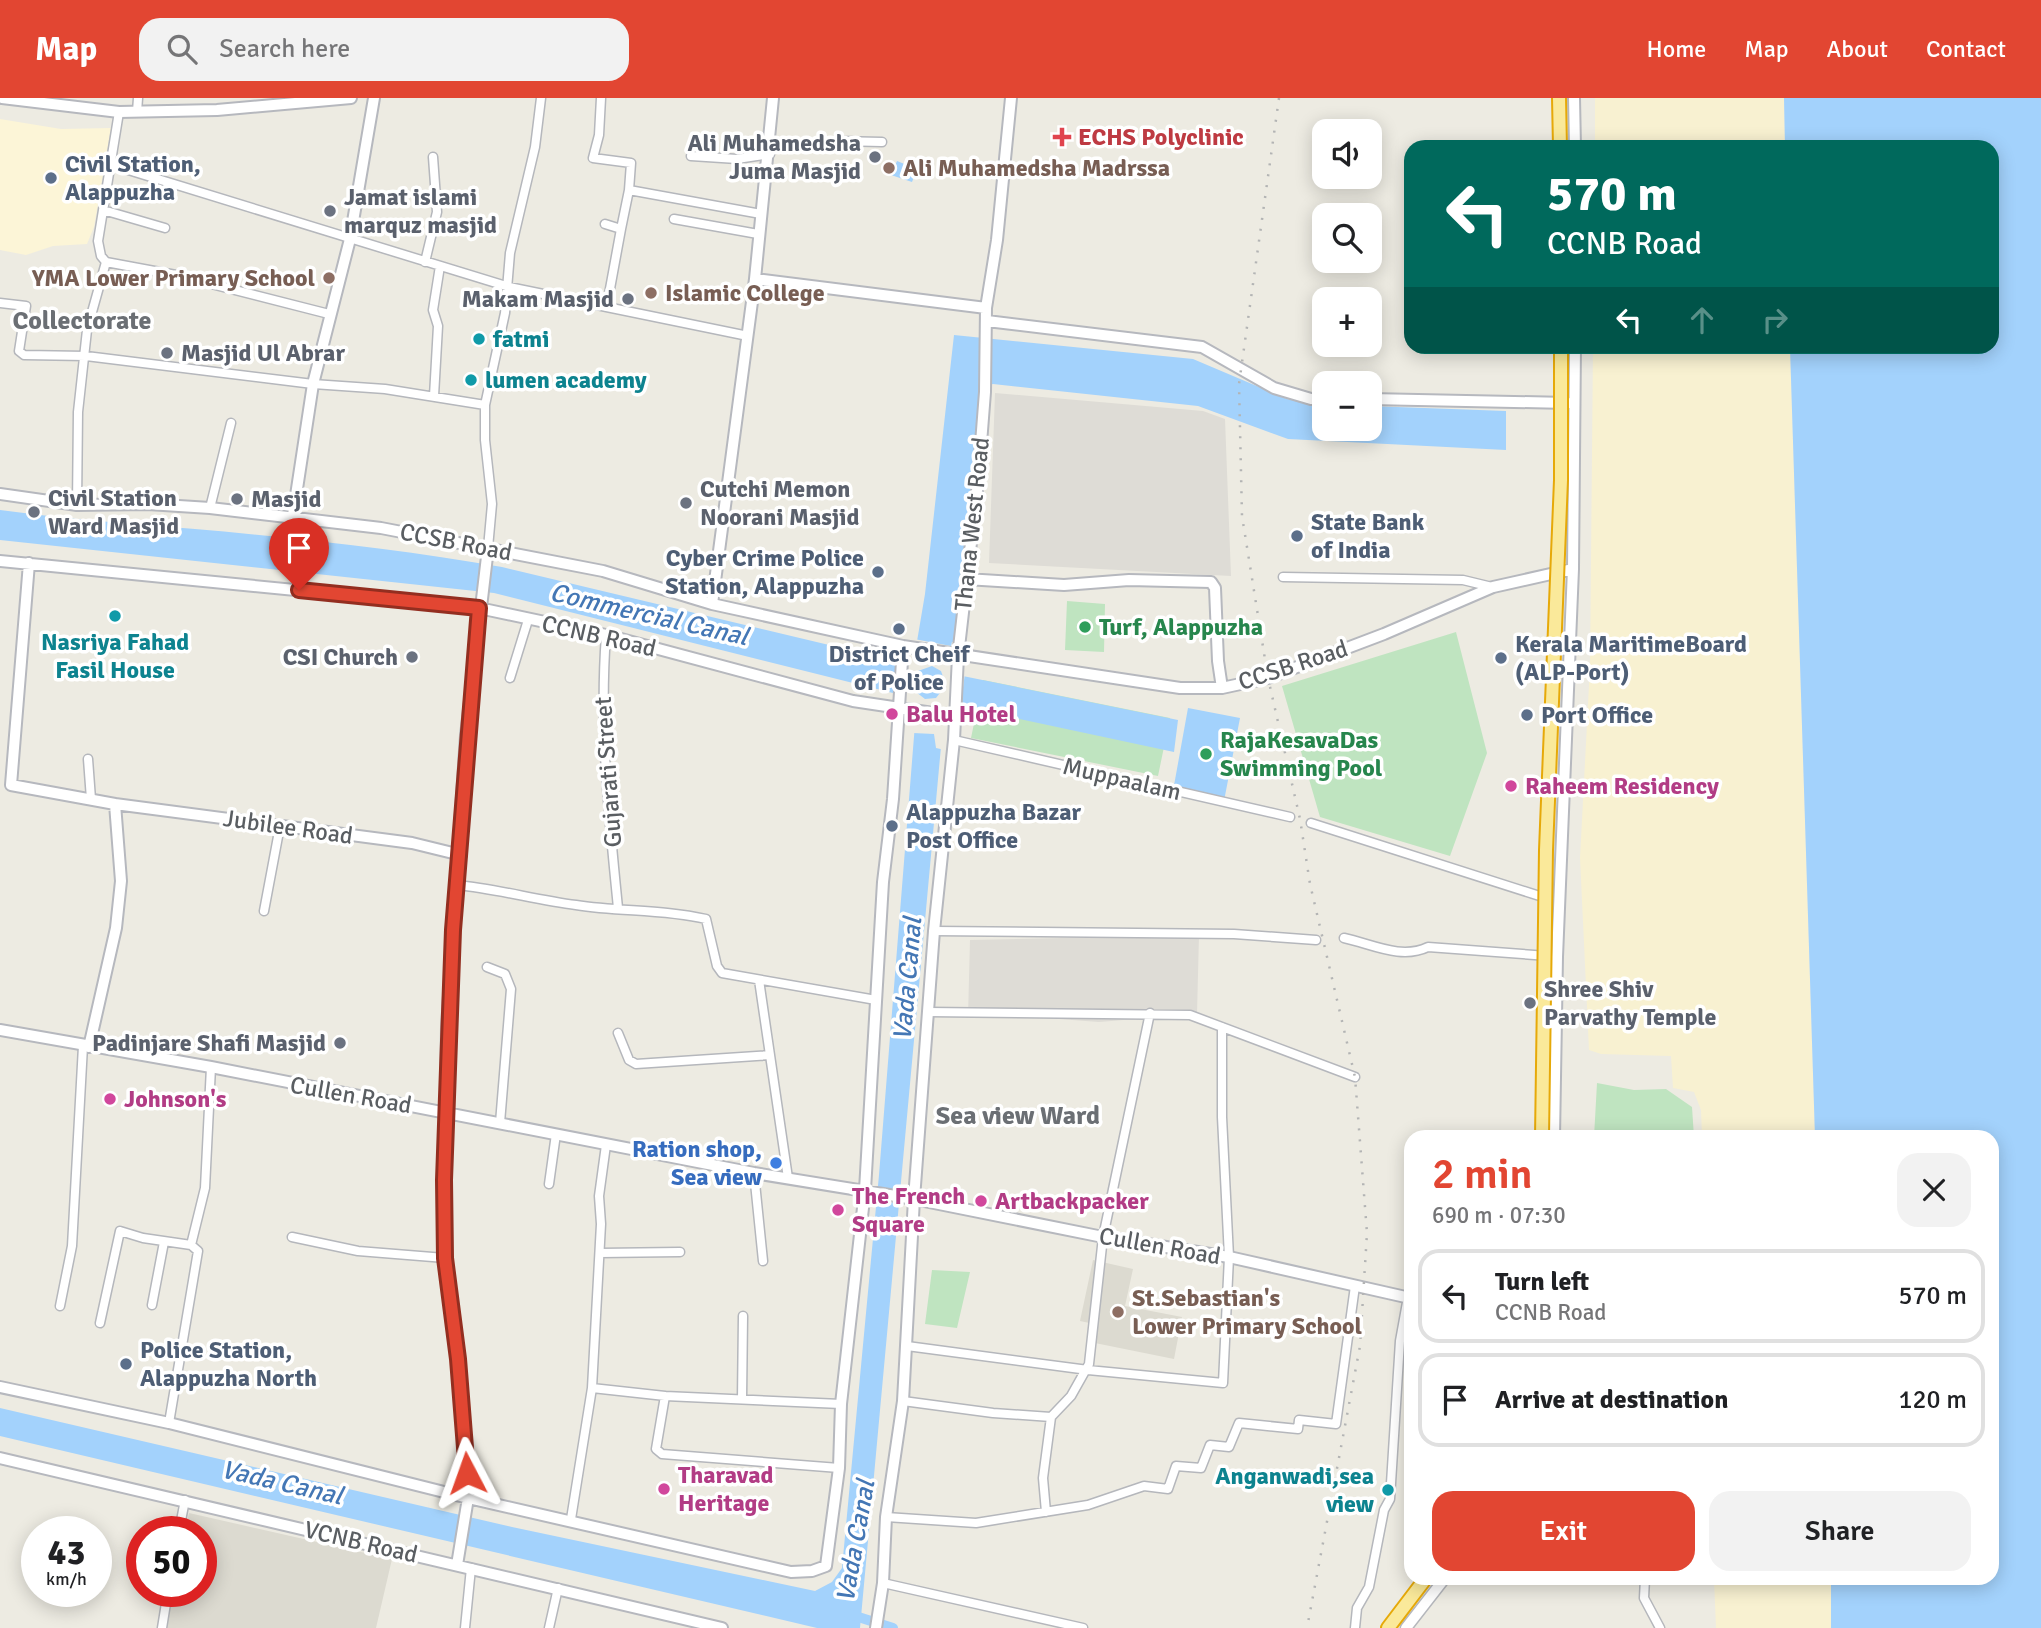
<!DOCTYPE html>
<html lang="en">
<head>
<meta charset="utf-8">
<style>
  :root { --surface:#fff; --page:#f2f2f2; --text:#202124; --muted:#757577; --line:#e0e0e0; --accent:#e24632 }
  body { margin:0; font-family:Signika,sans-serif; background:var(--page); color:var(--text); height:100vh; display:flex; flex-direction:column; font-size:26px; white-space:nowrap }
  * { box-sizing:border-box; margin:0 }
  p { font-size:23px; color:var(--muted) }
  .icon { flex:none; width:38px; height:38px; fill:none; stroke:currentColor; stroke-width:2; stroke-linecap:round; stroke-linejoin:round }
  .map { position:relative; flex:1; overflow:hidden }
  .drawer { position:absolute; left:1404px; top:1032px; width:595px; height:455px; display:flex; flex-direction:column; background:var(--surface); border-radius:21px; box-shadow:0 4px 18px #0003 }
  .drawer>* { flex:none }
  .hud { position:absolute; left:1404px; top:42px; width:595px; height:214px; border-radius:21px; box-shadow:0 4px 18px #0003; background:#00695c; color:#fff; overflow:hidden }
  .controls { position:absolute; left:1312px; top:21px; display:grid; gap:14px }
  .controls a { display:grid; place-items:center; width:70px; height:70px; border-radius:14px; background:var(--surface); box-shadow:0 4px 18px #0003; font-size:35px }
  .speed { position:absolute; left:21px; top:1418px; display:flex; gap:14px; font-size:35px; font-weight:700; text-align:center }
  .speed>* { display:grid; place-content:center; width:91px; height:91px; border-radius:50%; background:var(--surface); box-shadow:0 4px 18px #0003; line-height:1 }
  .speed small { font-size:18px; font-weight:400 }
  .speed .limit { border:10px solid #d22; background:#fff; color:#111 }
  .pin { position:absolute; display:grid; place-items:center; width:60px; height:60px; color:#fff; margin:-72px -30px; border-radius:50% 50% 50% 0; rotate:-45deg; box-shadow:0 0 7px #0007 }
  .pin .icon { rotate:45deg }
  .me { position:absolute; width:77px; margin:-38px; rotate:356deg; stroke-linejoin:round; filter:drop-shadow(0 0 5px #0008) }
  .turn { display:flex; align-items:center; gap:24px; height:147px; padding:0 28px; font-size:32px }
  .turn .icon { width:91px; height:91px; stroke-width:2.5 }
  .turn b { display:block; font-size:49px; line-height:60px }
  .lanes { display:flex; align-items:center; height:66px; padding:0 28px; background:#0003; justify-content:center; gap:35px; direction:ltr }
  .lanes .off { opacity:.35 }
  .round { display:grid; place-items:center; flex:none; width:74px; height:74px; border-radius:21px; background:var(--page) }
  .headline { display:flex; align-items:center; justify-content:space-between; height:119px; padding:0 28px }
  h1 { font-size:42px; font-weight:600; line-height:52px; color:var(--accent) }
  .action { display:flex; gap:14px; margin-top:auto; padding:14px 28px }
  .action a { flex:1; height:80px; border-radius:21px; background:var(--accent); color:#fff; font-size:28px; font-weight:600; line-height:80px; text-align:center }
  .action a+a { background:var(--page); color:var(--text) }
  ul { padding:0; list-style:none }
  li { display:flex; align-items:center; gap:21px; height:94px; margin:0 14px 10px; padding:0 14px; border:4px solid var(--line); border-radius:21px }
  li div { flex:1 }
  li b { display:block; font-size:26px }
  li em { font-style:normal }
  header { display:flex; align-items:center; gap:42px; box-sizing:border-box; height:98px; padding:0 35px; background:var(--accent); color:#fff }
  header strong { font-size:33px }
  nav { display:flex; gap:38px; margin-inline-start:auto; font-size:24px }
  .search { width:490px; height:63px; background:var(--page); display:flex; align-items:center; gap:18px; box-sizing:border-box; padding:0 24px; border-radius:21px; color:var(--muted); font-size:26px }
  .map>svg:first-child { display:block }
  .commercial { fill:#fcf5d7 }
  .industrial { fill:#dedcd6 }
  .education { fill:#dcdad0 }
  .green { fill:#bfe4c0 }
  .sand { fill:#f8f1d1 }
  .water { fill:#a3d2fc }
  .pier { fill:#edebe2; fill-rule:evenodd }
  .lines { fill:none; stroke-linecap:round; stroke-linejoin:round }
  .canal { stroke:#a3d2fc; stroke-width:10 }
  .minor-casing { stroke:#b5b7bc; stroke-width:11 }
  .tertiary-casing { stroke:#b5b7bc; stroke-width:13 }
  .secondary-casing { stroke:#b6b8be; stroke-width:14 }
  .trunk-casing { stroke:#e6a909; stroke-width:16 }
  .minor { stroke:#fff; stroke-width:8 }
  .tertiary { stroke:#fff; stroke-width:10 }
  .secondary { stroke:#fff; stroke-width:10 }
  .trunk { stroke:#fae99a; stroke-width:12 }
  .rail { stroke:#b3b4b4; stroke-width:2.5; stroke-dasharray:2 9; stroke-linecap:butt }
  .trunk-bridge-casing { stroke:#e6a909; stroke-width:16; stroke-linecap:butt }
  .trunk-bridge { stroke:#fae99a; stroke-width:12 }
  .route-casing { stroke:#932e20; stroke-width:18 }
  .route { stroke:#e24632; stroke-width:12 }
  .health-dot { fill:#e0444e; stroke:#fff; stroke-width:2.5 }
  .worship-dot { fill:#6b7280; stroke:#fff; stroke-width:2.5 }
  .education-dot { fill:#8d6e63; stroke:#fff; stroke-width:2.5 }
  .service-dot { fill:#5c6f8a; stroke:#fff; stroke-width:2.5 }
  .culture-dot { fill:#0f9aa8; stroke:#fff; stroke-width:2.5 }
  .leisure-dot { fill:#2e9e5b; stroke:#fff; stroke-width:2.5 }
  .hotel-dot { fill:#d1479c; stroke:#fff; stroke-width:2.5 }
  .shop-dot { fill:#3f7fe0; stroke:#fff; stroke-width:2.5 }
  .labels { text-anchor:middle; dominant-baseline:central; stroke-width:7; stroke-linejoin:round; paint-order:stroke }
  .health-label { font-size:24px; font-weight:bold; fill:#be3a42; stroke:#fff; text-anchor:start }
  .worship-label { font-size:24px; font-weight:bold; fill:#5b616d; stroke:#fff; text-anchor:start }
  .service-label { font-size:24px; font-weight:bold; fill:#4e5e75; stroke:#fff; text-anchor:start }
  .education-label { font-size:24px; font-weight:bold; fill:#785e54; stroke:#fff; text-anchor:start }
  .culture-label { font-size:24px; font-weight:bold; fill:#0d838f; stroke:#fff; text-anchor:start }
  .street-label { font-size:24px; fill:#5a5e62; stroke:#fff }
  .leisure-label { font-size:24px; font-weight:bold; fill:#27864d; stroke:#fff; text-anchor:start }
  .hotel-label { font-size:24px; font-weight:bold; fill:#b23c85; stroke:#fff; text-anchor:start }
  .shop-label { font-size:24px; font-weight:bold; fill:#366cbe; stroke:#fff; text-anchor:end }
  .neighbourhood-label { font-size:26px; font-weight:bold; fill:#6b6f74; stroke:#fff }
  .water-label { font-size:26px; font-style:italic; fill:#4477b5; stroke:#fff }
</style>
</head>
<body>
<header>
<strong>Map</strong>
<div class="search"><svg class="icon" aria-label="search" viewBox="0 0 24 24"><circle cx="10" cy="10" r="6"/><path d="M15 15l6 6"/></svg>Search here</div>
<nav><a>Home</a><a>Map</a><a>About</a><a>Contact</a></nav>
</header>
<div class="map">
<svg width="2041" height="1530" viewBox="0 0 2041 1530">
  <rect width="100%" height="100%" fill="#edebe2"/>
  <path class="commercial" d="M0,21L61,31L111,30L94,129L87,146L53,148L26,157L0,152Z"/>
  <path class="industrial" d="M995,295L1203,313L1225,321L1231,478L989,465Z
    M1199,837L1197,916L1099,924L992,916L968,919L970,842Z"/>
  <path class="education" d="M1093,1162L1133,1171L1125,1208L1182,1219L1174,1261L1090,1244L1094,1226L1080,1223Z
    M189,1415L392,1461L376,1530H164L172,1493H201V1433H185Z"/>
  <path class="green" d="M1067,503L1105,506L1104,554L1065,552Z
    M1456,534L1487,655L1450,758L1320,719L1282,588Z
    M983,582L1170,620L1158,678L971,640Z
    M1597,985L1634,992L1666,991L1692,1009L1694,1039H1594Z
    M932,1172L970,1174L957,1230L925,1226Z"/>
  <path class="sand" d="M1595,0H1784L1785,49H1595Z
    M1593,249H1790L1815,1039H1702L1701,1012L1694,994L1673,990L1671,958L1601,956L1589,952L1580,760L1590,568Z
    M1714,1481H1831V1530H1716Z"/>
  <path class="water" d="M1784,0H2041V1530H1831V1481L1992,1480V1040L1815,1039L1790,249L1992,248V49H1785Z
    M897,63L917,71L912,84L891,77Z
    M954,237L1193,261L1287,301L1325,307V331H1370V308L1506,313V352L1288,341L1198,308L993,286L980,289L953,576L1178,622L1174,654L945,605L860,1530H817L0,1338V1310L512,1429L815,1493L832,1484L842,1470L879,1077L917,601L494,495L0,442V412C86,424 173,428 259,437C340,445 422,455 502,469L913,567L925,496Z
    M1188,610L1240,620L1224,703L1173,693Z"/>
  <path class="pier" d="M914,541L951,548L952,544L960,545L957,573L965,575L960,612L948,609L945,652L936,650L934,636L913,635L914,604L894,600L897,560L911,563ZM932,568L941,573L946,587L936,600L925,601L916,594L913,583L918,573Z"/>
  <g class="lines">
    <path class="canal" d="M849,1516L893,1530"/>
    <g class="minor-casing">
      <path id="minor" d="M601,0L599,37L593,60L631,65L629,92L761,116
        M119,14L98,143L101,158L106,164L176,177L329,216
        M137,14L138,0
        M771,50L838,43L882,44
        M691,58L737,61L770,56
        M112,67L509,189L748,238
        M103,112L165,130
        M674,121L758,136
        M605,126L621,131L607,207
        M621,131L629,92
        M425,164L437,114L433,59
        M0,205L26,208L19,253L24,257L86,258L313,286L385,291L485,307
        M434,298L438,228L433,212L440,168
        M77,407L78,314L87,232L106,164
        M210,410L231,325
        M488,450L492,406L485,342V307L505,215L510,155L535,49L541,0
        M1283,479L1463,482L1492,489
        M606,537C599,631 609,718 618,810
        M510,580L528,522
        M954,642L1290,719
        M88,661L91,701
        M1311,725L1549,801
        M457,787C498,791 536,802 576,807C620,814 663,811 706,821L717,868L722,875L876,902
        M264,813L280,728
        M934,833L1234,836L1316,842
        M1344,840C1372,846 1401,862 1428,849L1548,858
        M487,869L505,876L511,891L500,1025
        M759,882L788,1080
        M928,914L1190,917L1355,979
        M618,935L629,962L636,966L770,957
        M754,1075L763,1163
        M549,1086L556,1036
        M292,1139L358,1153L445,1160
        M600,1155L680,1154
        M152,1207L164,1144
        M60,1208L72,1148L83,948
        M100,1225L120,1133L143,1140L191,1147
        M907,1248L1088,1272L1223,1285L1229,1159L1222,1019V929
        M592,1290L665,1298L841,1306
        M665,1298L656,1351L662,1356L839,1370
        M742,1301L743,1218
        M903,1303L993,1315L1051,1319L1071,1298L1089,1266L1103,1139L1150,915
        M169,1325L198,1153L191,1147L205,1090L211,969
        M1046,1414L1043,1380L1051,1319
        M886,1419L976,1425L1088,1407L1144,1388L1168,1391L1176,1368L1201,1370L1210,1347L1229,1349L1239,1325L1298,1331L1299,1322L1336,1326L1355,1188
        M571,1421L592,1290L601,1126L599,1098L606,1047
        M179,1433L185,1402
        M1645,1480L1644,1500L1660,1530
        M883,1485L1083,1530
        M162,1530L168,1493
        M465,1530L471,1470
        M549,1530L558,1490
        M1355,1530L1357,1510L1369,1489L1384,1412L1390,1401L1400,1243L1408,1199"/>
    </g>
    <g class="tertiary-casing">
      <path id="tertiary" d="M1406,1530L1445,1480"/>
    </g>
    <g class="secondary-casing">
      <path id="secondary" d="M2,0L119,14L217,12L351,0
        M1574,0L1575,49
        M755,181L986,210
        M987,223L1202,249L1274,290L1311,301H1325
        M1370,301L1568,305
        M0,396L77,407L148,406L210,410L381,430L603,473L712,506L903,548L1180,590H1222L1268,580L1384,536L1493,489L1573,471
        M293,417L313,286L350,141L374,0
        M0,463L479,510L606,537L853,603L953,618
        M29,465L11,687L115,706L121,783L116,830L89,949
        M966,481L1064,487L1129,482L1211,484L1215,490L1218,563L1222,590
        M712,506L755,181L773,0
        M115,706L412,745L461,757
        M0,932L211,969L754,1075L914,1101L1103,1139L1229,1159L1410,1200
        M1554,1040L1557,859L1573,471L1575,248
        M0,1289L169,1325L468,1400L791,1474L812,1473L826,1468L839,1370L841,1306L865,1092L883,784L893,701L903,548
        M0,1360L722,1530
        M457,1467L468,1400L458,1261L444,1145L447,929L466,637L488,450
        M876,1530L883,1485L886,1419L903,1303L914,1101L934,833L954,642L958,558L978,384L985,294L986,210L997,142L1011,0"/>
    </g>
    <g class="trunk-casing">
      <path id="trunk" d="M1559,0L1560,49
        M1388,1530L1426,1480"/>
    </g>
    <use href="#minor" class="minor"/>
    <use href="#tertiary" class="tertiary"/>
    <use href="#secondary" class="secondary"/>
    <use href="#trunk" class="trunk"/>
    <path class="rail" d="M1279,0L1239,286L1242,418L1268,580L1300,721L1310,786L1355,979L1367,1135L1360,1248L1307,1530"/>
    <g class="trunk-bridge-casing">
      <path id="trunk-bridge" d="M1542,1040L1546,752L1561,382V248"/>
    </g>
    <use href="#trunk-bridge" class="trunk-bridge"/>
  </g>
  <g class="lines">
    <g class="route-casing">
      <path id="route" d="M299,492L479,510L453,832L444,1082L445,1160L458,1261L467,1375"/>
    </g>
    <use href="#route" class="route"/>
  </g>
  <path class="health-dot" d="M1058.5 28.5h7v7h7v7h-7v7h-7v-7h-7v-7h7z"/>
  <g class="worship-dot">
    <circle cx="875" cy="59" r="7"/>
    <circle cx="330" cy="113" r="7"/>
    <circle cx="628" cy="201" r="7"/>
    <circle cx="167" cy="255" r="7"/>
    <circle cx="237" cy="401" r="7"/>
    <circle cx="686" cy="405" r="7"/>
    <circle cx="34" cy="414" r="7"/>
    <circle cx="412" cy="559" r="7"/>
    <circle cx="1530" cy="905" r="7"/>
    <circle cx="340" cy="945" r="7"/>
  </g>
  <g class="education-dot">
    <circle cx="889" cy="70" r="7"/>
    <circle cx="329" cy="180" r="7"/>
    <circle cx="651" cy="195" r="7"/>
    <circle cx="1118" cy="1214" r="7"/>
  </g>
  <g class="service-dot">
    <circle cx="51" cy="80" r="7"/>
    <circle cx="1297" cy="438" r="7"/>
    <circle cx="878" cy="474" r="7"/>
    <circle cx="899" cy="531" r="7"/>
    <circle cx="1501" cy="560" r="7"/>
    <circle cx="1527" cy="617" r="7"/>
    <circle cx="892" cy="728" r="7"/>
    <circle cx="126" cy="1266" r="7"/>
  </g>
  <g class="culture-dot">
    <circle cx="479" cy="241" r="7"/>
    <circle cx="471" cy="282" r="7"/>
    <circle cx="115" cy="518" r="7"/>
    <circle cx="1388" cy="1392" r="7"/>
  </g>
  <g class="leisure-dot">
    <circle cx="1085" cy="529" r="7"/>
    <circle cx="1206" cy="656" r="7"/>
  </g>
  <g class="hotel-dot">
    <circle cx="892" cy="616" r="7"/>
    <circle cx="1511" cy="688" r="7"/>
    <circle cx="110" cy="1001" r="7"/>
    <circle cx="981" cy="1103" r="7"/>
    <circle cx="838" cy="1112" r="7"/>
    <circle cx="664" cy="1391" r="7"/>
  </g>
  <circle class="shop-dot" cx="776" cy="1065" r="7"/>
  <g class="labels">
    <g class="health-label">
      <text x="1078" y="39">ECHS Polyclinic</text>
    </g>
    <g class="worship-label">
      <text x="861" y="45" text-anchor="end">Ali Muhamedsha<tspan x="861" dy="28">Juma Masjid</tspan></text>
      <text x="344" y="99">Jamat islami<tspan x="344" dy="28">marquz masjid</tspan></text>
      <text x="614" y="201" text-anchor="end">Makam Masjid</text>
      <text x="181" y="255">Masjid Ul Abrar</text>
      <text x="700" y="391">Cutchi Memon<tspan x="700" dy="28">Noorani Masjid</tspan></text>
      <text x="48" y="400">Civil Station<tspan x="48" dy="28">Ward Masjid</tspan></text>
      <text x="251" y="401">Masjid</text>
      <text x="398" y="559" text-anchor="end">CSI Church</text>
      <text x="1544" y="891">Shree Shiv<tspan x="1544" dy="28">Parvathy Temple</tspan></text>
      <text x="326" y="945" text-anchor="end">Padinjare Shafi Masjid</text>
    </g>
    <g class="service-label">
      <text x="65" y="66">Civil Station,<tspan x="65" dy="28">Alappuzha</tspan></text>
      <text x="1311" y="424">State Bank<tspan x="1311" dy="28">of India</tspan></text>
      <text x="864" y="460" text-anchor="end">Cyber Crime Police<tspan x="864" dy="28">Station, Alappuzha</tspan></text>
      <text x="1515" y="546">Kerala MaritimeBoard<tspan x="1515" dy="28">(ALP-Port)</tspan></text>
      <text x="899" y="556" text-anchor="middle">District Cheif<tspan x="899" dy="28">of Police</tspan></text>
      <text x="1541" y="617">Port Office</text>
      <text x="906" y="714">Alappuzha Bazar<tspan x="906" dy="28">Post Office</tspan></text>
      <text x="140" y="1252">Police Station,<tspan x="140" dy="28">Alappuzha North</tspan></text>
    </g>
    <g class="education-label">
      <text x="903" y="70">Ali Muhamedsha Madrssa</text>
      <text x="315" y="180" text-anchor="end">YMA Lower Primary School</text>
      <text x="665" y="195">Islamic College</text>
      <text x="1132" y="1200">St.Sebastian's<tspan x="1132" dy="28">Lower Primary School</tspan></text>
    </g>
    <g class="culture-label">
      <text x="493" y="241">fatmi</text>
      <text x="485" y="282">lumen academy</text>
      <text x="115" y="544" text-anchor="middle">Nasriya Fahad<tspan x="115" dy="28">Fasil House</tspan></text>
      <text x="1374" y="1378" text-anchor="end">Anganwadi,sea<tspan x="1374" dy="28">view</tspan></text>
    </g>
    <g class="street-label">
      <text transform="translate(972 426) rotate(-84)">Thana West Road</text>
      <text transform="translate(456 444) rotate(11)">CCSB Road</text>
      <text transform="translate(599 538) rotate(13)">CCNB Road</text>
      <text transform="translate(1293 567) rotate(-18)">CCSB Road</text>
      <text transform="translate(608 674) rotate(-94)">Gujarati Street</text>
      <text transform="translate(1122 681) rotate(13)">Muppaalam</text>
      <text transform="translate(288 729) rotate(8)">Jubilee Road</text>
      <text transform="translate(351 997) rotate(10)">Cullen Road</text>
      <text transform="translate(1160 1148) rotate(10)">Cullen Road</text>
      <text transform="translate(361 1444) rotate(13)">VCNB Road</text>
    </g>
    <g class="leisure-label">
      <text x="1099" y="529">Turf, Alappuzha</text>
      <text x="1220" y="642">RajaKesavaDas<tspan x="1220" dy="28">Swimming Pool</tspan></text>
    </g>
    <g class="hotel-label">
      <text x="906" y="616">Balu Hotel</text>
      <text x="1525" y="688">Raheem Residency</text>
      <text x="124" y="1001">Johnson's</text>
      <text x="852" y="1098">The French<tspan x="852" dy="28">Square</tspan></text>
      <text x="995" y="1103">Artbackpacker</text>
      <text x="678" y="1377">Tharavad<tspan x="678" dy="28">Heritage</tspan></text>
    </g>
    <g class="shop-label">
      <text x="762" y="1051">Ration shop,<tspan x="762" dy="28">Sea view</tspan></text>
    </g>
    <g class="neighbourhood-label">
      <text x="82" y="223">Collectorate</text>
      <text x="1018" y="1018">Sea view Ward</text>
    </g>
    <g class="water-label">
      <text transform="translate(649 517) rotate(13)">Commercial Canal</text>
      <text transform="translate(908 881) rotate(-85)">Vada Canal</text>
      <text transform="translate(282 1385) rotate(13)">Vada Canal</text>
      <text transform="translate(856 1443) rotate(-80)">Vada Canal</text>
    </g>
  </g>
</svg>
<div class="controls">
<a><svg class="icon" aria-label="sound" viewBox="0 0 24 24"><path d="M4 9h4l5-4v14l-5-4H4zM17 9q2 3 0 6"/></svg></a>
<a><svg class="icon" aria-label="search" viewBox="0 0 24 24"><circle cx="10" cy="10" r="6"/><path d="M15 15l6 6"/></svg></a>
<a>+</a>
<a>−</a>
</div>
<div class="speed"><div>43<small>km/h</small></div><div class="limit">50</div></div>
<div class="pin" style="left:299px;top:492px;background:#d93025"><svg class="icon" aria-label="arrive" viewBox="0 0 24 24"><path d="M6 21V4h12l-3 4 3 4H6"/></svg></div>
<svg class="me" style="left:467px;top:1375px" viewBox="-20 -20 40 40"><path d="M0-17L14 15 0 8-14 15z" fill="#e24632" stroke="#fff" stroke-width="4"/></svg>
<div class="hud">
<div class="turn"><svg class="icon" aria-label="left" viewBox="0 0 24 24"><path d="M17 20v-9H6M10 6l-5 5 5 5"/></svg><div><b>570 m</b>CCNB Road</div></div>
<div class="lanes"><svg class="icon" aria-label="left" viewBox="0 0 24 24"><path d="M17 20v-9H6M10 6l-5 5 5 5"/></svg><svg class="icon off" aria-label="ahead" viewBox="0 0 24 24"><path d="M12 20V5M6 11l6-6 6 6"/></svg><svg class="icon off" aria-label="right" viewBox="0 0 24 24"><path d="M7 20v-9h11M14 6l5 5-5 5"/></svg></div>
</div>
<section class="drawer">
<div class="headline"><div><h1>2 min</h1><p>690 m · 07:30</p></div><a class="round"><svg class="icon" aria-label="close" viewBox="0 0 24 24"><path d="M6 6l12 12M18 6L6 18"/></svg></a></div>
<ul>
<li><svg class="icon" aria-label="left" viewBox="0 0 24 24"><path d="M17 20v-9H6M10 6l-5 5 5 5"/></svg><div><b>Turn left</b><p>CCNB Road</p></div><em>570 m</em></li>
<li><svg class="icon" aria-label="arrive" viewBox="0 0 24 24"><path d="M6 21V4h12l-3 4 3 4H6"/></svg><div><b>Arrive at destination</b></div><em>120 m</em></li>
</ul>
<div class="action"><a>Exit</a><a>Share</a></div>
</section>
</div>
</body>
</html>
